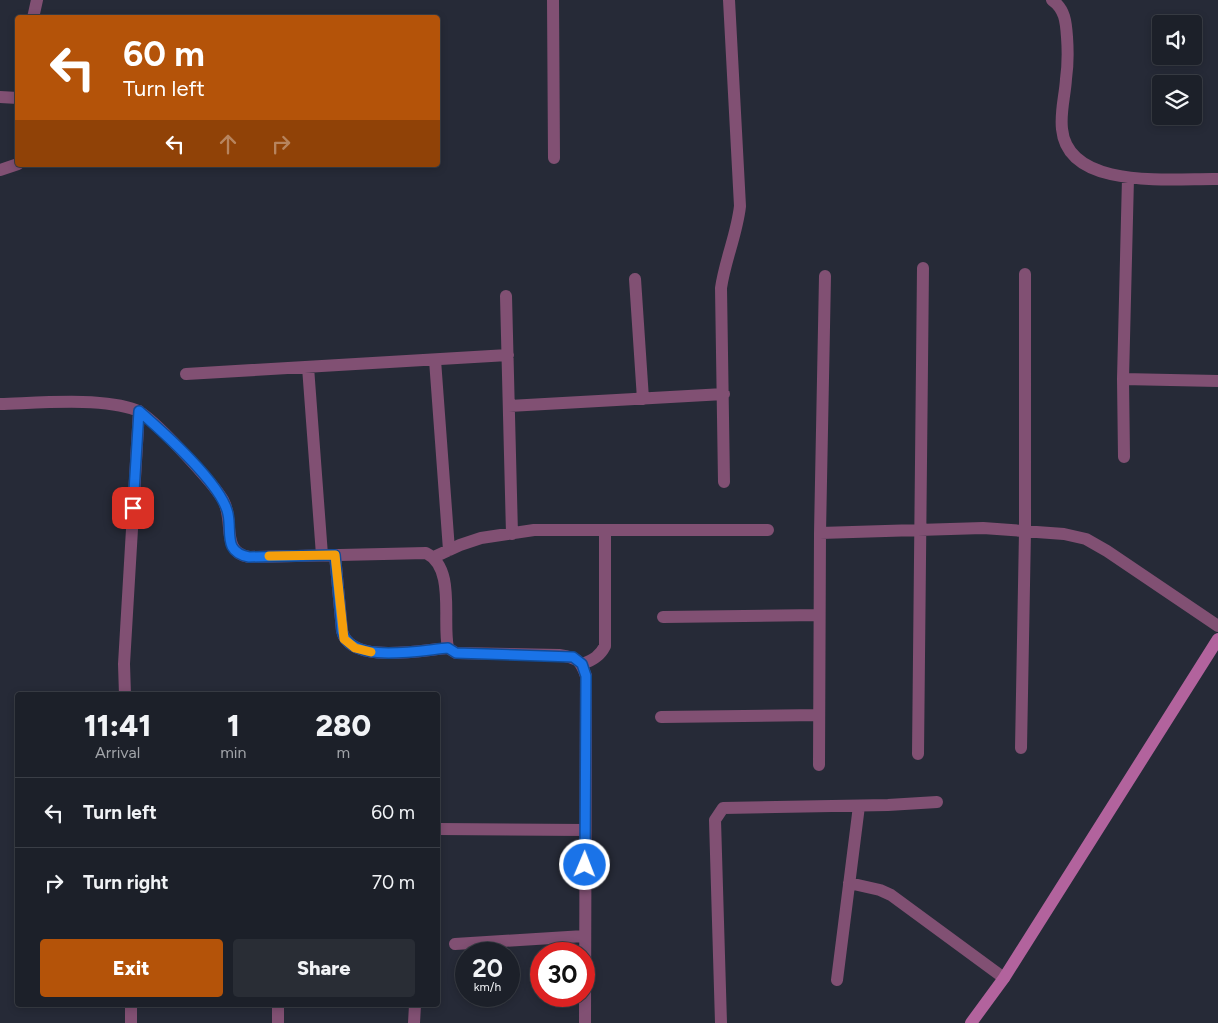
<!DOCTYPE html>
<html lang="en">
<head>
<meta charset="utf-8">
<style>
  :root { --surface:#1c2029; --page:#292d35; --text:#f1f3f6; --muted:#a0a3a8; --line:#3a3e46; --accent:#b45309 }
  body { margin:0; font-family:Figtree,sans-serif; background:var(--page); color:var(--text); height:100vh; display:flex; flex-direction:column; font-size:19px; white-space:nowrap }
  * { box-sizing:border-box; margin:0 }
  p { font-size:16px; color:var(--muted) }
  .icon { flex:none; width:28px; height:28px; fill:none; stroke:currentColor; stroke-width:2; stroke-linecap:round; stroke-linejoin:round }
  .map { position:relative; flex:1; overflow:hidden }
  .details { position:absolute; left:15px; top:692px; width:425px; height:315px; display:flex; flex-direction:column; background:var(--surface); border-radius:5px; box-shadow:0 2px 8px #0003,0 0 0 1px var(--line) }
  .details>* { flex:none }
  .hud { position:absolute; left:15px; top:15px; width:425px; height:152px; border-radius:5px; box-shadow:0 2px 8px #0003,0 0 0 1px var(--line); background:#b45309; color:#fff; overflow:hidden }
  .tools { position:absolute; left:1152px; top:15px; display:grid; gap:10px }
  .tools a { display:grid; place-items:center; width:50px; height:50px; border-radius:5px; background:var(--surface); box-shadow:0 2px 8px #0003,0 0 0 1px var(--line); font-size:25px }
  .speed { position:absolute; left:455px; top:942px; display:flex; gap:10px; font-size:25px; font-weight:700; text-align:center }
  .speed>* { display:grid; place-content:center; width:65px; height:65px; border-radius:50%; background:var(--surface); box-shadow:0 2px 8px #0003,0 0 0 1px var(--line); line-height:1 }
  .speed small { font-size:12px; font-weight:400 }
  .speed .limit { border:8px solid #d22; background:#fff; color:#111 }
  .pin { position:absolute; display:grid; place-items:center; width:42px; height:42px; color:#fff; margin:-21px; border-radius:10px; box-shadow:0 2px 8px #0006 }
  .me { position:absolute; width:55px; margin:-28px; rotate:1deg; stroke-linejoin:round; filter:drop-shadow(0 0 4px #0008) }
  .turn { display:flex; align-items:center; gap:18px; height:105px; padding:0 25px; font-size:22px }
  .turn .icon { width:65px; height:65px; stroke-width:2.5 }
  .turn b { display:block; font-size:35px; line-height:42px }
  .lanes { display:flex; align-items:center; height:48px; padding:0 25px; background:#0003; justify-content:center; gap:25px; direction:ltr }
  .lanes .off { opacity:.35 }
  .eta { display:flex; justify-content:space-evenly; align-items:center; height:85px; text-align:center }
  .eta b { font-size:30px; font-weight:800; line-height:35px }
  .primary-button { display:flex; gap:10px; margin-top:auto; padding:10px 25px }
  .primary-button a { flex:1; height:58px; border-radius:5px; background:var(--accent); color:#fff; font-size:20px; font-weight:800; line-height:58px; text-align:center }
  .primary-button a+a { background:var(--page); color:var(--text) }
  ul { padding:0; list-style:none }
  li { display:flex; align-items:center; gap:15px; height:70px; padding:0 25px; border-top:1px solid var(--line) }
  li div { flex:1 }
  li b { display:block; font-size:19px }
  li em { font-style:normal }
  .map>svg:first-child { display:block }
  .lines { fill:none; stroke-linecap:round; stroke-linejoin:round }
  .minor { stroke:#815073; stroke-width:12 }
  .secondary { stroke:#b2639d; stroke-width:12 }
  .route-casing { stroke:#114b97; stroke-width:12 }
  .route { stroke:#1a73e8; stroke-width:9 }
  .slow { stroke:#f59e0b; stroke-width:9 }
</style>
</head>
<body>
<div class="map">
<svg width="1218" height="1023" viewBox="0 0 1218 1023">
  <rect width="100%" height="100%" fill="#262a37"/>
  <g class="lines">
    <path class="minor" d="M553,0L554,158
      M1052,0C1065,9 1066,22 1067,37C1068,51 1068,65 1066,79C1065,96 1060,112 1062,129C1068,191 1173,178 1218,179
      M33,18L37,0
      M0,97L18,98
      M0,170L18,164
      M635,279L643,399
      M506,296L512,534
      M435,360L449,550
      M308,367L322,555
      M186,374L508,355
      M1123,379L1218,381
      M0,404C37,403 103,397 136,410C152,416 214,484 223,500C235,521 220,552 249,557L426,553C456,568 442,620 448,648L456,653L559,655C577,658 580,659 586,676L585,1023
      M509,406L724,394
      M1124,457L1123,379L1128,178
      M724,482L721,288C725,260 737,234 740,206L729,0
      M820,533L983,528L1064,534L1086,539L1107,551L1218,626
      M335,555L342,631C350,665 421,650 448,648
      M434,557L460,545L481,538L534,530H768
      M663,617L819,615
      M582,664C593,660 600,656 605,646V530
      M125,695L124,664L139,411
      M661,717L819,715
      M1021,748L1025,531V274
      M918,754L923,268
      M819,765L820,533L825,276
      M438,829L585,830
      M849,883L880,890L891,895L1004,978
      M455,944L584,936
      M837,980L859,806
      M278,1005V1023
      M131,1023V1005
      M414,1023L415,1005
      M721,1023L715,820L723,808L888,805L937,802"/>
    <path class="secondary" d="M971,1023L1004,978L1218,639"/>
  </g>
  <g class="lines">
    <g class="route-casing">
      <path id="route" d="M133,508L139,411C163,432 222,484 228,514C232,533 223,552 249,557L335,555L342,631C350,665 421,650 448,648L456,653L573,657L582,664L586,676L585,865"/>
    </g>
    <use href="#route" class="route"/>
    <path class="slow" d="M269,556L335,555L344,639L355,648L371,652"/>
  </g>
</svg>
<div class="tools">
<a><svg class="icon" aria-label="sound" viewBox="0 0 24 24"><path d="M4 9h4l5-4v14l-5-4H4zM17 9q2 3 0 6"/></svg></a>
<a><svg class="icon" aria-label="layers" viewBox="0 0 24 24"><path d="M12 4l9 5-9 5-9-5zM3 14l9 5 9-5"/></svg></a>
</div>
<div class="speed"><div>20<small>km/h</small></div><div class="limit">30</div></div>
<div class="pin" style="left:133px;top:508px;background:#d93025"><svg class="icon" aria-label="arrive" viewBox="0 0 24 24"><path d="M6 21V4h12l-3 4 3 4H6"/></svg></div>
<svg class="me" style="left:585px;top:865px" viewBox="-20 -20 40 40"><circle r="17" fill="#1a73e8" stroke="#fff" stroke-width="3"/><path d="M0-11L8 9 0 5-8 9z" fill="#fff"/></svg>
<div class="hud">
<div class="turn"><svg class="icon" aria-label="left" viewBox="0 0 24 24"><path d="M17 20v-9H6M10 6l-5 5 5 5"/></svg><div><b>60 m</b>Turn left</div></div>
<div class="lanes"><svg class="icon" aria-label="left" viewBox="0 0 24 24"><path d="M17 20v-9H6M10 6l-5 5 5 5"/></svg><svg class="icon off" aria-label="ahead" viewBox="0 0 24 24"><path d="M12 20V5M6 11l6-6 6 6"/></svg><svg class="icon off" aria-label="right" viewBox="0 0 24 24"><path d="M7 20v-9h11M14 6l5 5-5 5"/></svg></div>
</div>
<section class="details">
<div class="eta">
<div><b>11:41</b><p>Arrival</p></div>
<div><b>1</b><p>min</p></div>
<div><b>280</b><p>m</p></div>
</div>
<ul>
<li><svg class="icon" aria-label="left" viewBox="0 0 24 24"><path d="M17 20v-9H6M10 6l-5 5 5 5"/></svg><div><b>Turn left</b></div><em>60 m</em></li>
<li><svg class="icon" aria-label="right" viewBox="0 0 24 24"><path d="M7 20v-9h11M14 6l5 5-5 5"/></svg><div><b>Turn right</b></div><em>70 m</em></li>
</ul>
<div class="primary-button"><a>Exit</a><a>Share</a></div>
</section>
</div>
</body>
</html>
